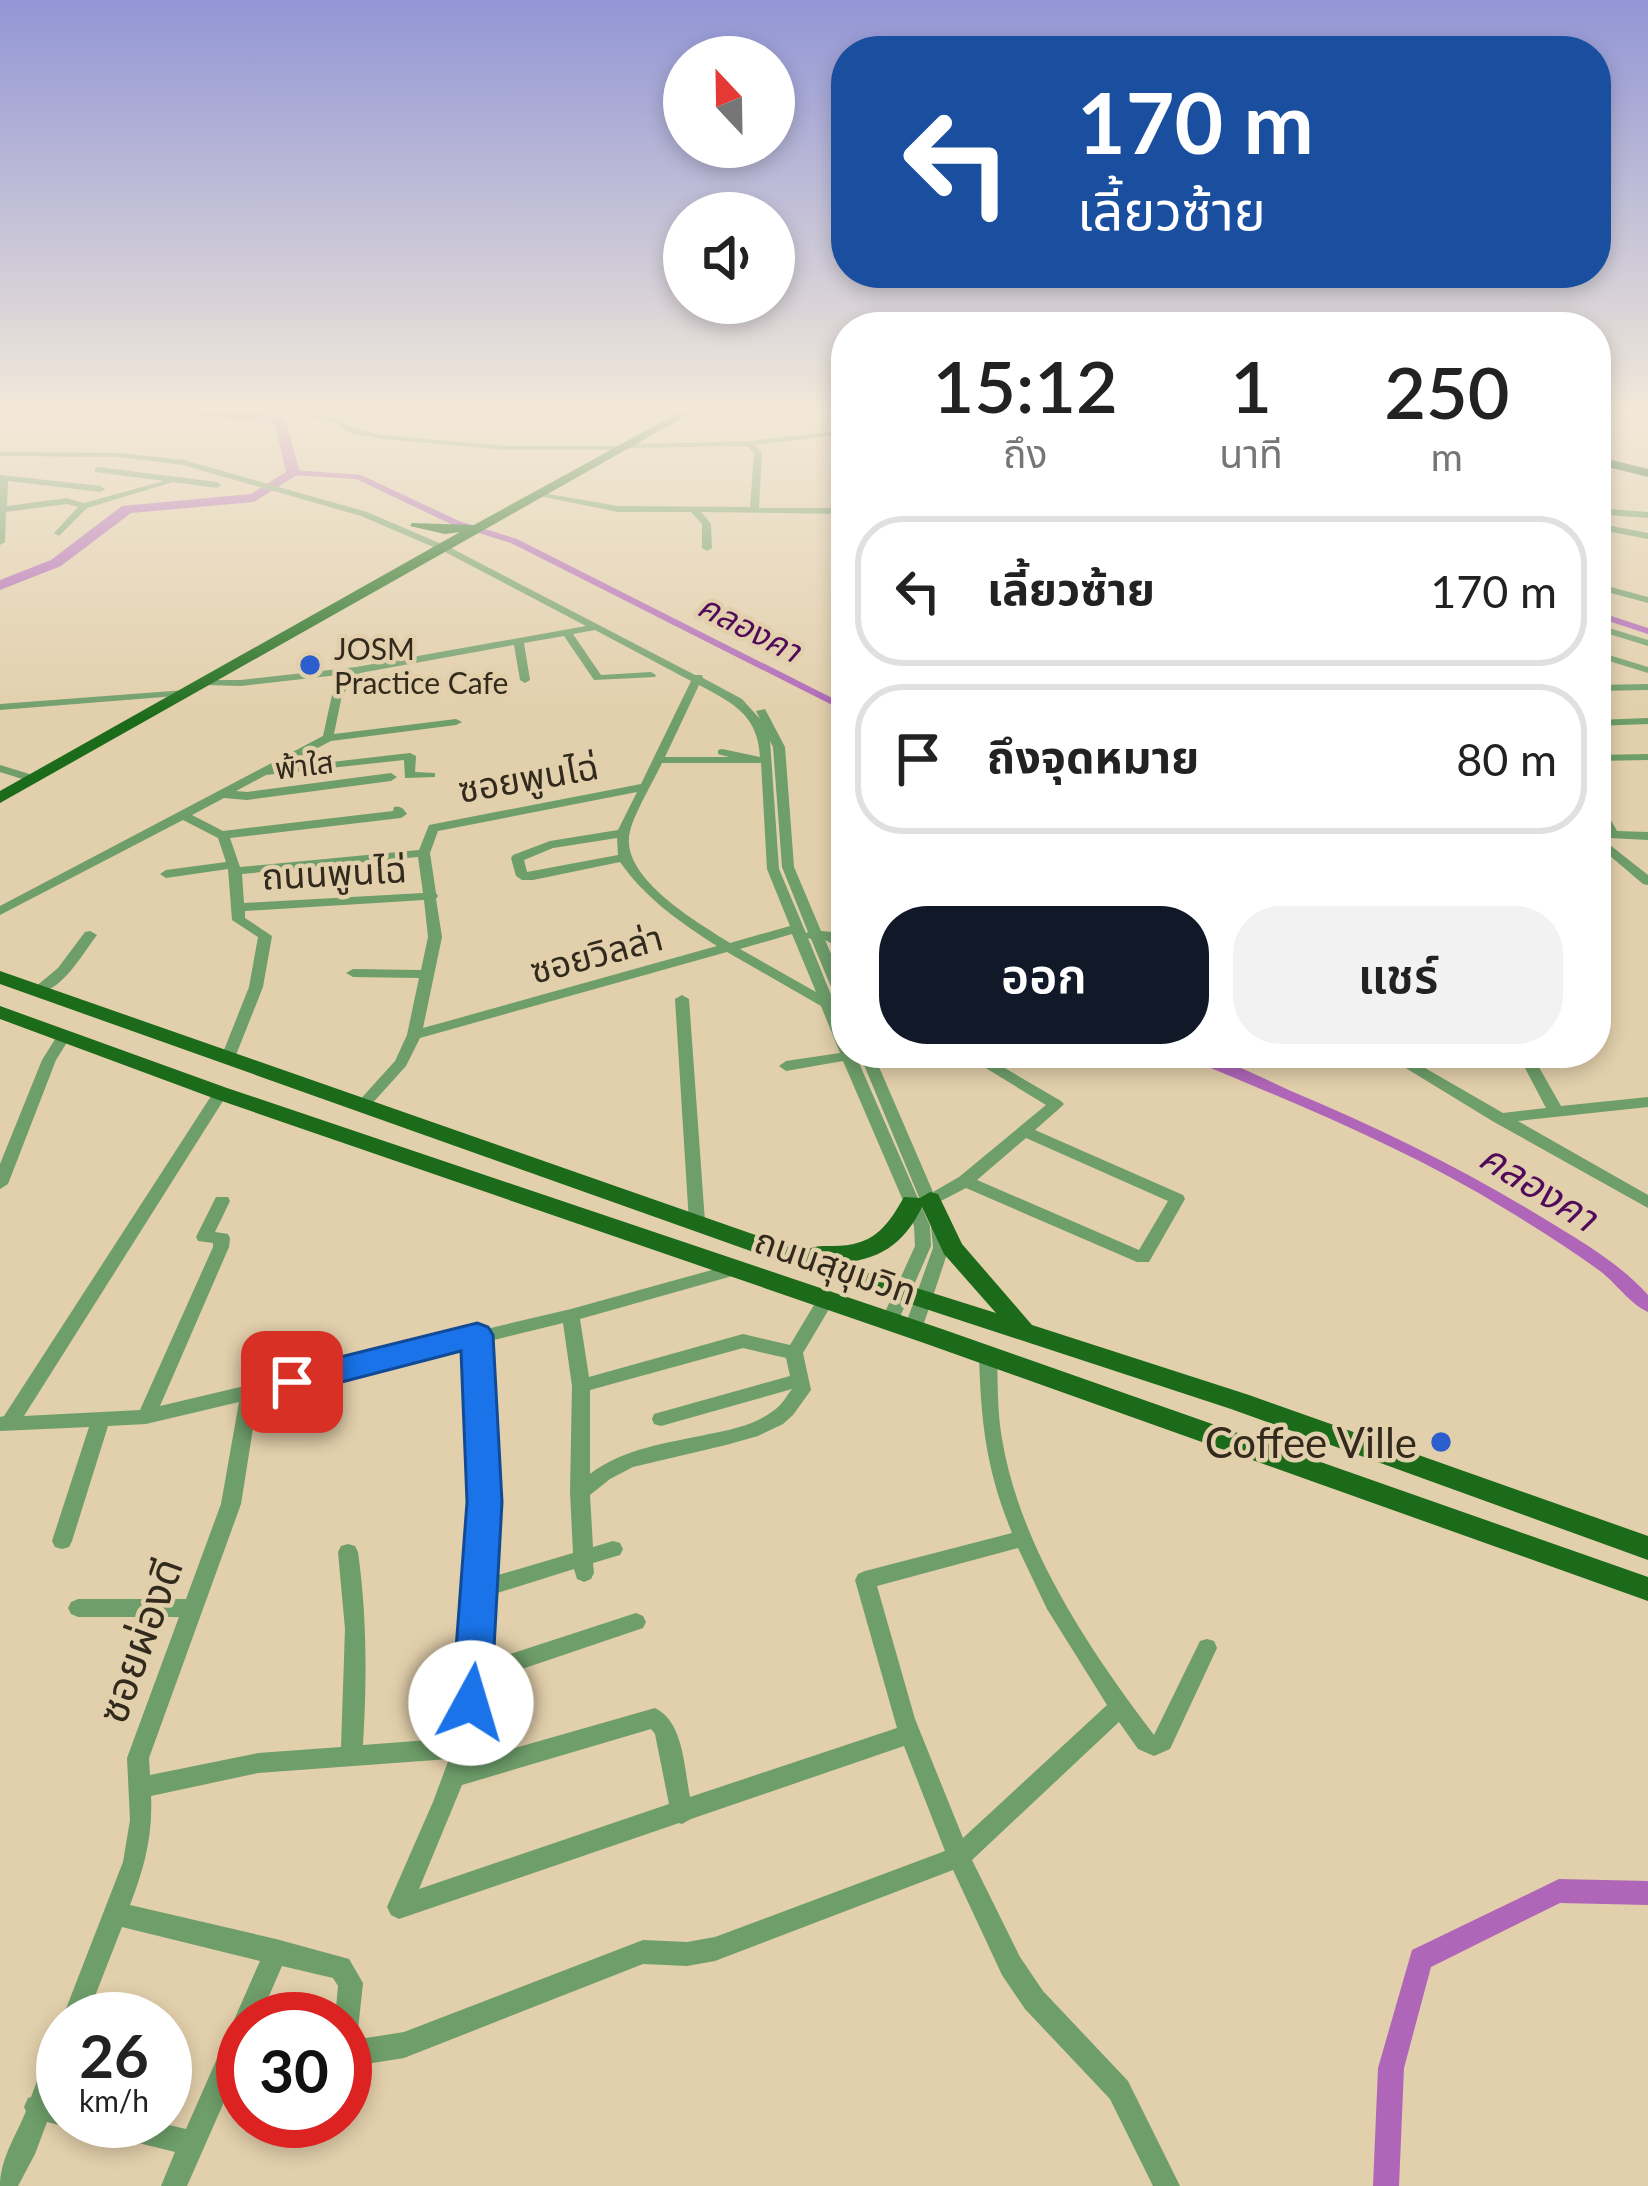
<!DOCTYPE html>
<html lang="th">
<head>
<meta charset="utf-8">
<style>
  :root { --surface:#fff; --page:#f2f2f2; --text:#222; --muted:#767676; --line:#e0e0e0; --accent:#111827 }
  body { margin:0; font-family:Lato,"Noto Sans Thai",sans-serif; background:var(--page); color:var(--text); height:100vh; display:flex; flex-direction:column; font-size:45px; white-space:nowrap }
  * { box-sizing:border-box; margin:0 }
  p { font-size:39px; color:var(--muted) }
  .icon { flex:none; width:66px; height:66px; fill:none; stroke:currentColor; stroke-width:2; stroke-linecap:round; stroke-linejoin:round }
  .map { position:relative; flex:1; overflow:hidden }
  .sheet { position:absolute; left:831px; top:312px; width:780px; height:756px; display:flex; flex-direction:column; background:var(--surface); border-radius:48px; box-shadow:0 6px 18px #0003 }
  .sheet>* { flex:none }
  .hud { position:absolute; left:831px; top:36px; width:780px; height:252px; border-radius:48px; box-shadow:0 6px 18px #0003; background:#1a4fa0; color:#fff; overflow:hidden }
  .needle { width:78px; rotate:338deg }
  .fabs { position:absolute; left:663px; top:36px; display:grid; gap:24px }
  .fabs a { display:grid; place-items:center; width:132px; height:132px; border-radius:50%; background:var(--surface); box-shadow:0 6px 18px #0003; font-size:60px }
  .speed { position:absolute; left:36px; top:1992px; display:flex; gap:24px; font-size:60px; font-weight:700; text-align:center }
  .speed>* { display:grid; place-content:center; width:156px; height:156px; border-radius:50%; background:var(--surface); box-shadow:0 6px 18px #0003; line-height:1 }
  .speed small { font-size:30px; font-weight:400 }
  .speed .limit { border:18px solid #d22; background:#fff; color:#111 }
  .pin { position:absolute; display:grid; place-items:center; width:102px; height:102px; color:#fff; margin:-51px; border-radius:24px; box-shadow:0 6px 18px #0006 }
  .me { position:absolute; width:132px; margin:-66px; rotate:6deg; stroke-linejoin:round; filter:drop-shadow(0 0 9px #0008) }
  .turn { display:flex; align-items:center; gap:42px; height:252px; padding:0 48px; font-size:54px }
  .turn .icon { width:156px; height:156px; stroke-width:2.5 }
  .turn b { display:block; font-size:84px; line-height:102px }
  .eta { display:flex; justify-content:space-evenly; align-items:center; height:204px; text-align:center }
  .eta b { font-size:72px; font-weight:600; line-height:84px }
  .cta { display:flex; gap:24px; margin-top:auto; padding:24px 48px }
  .cta a { flex:1; height:138px; border-radius:48px; background:var(--accent); color:#fff; font-size:48px; font-weight:600; line-height:138px; text-align:center }
  .cta a+a { background:var(--page); color:var(--text) }
  ul { padding:0; list-style:none }
  li { display:flex; align-items:center; gap:36px; height:150px; margin:0 24px 18px; padding:0 24px; border:6px solid var(--line); border-radius:48px }
  li div { flex:1 }
  li b { display:block; font-size:45px }
  li em { font-style:normal }
  .map>svg:first-child { display:block }
  .lines { fill:none; stroke-linecap:round; stroke-linejoin:round }
  .canal { fill:#af66b8; fill-rule:evenodd }
  .river { fill:#af66b8; fill-rule:evenodd }
  .minor { fill:#6e9e6a; fill-rule:evenodd }
  .major { fill:#1b6b1a; fill-rule:evenodd }
  .highway { fill:#0e550f; fill-rule:evenodd }
  .route { fill:#1a73e8; stroke:#114b97; stroke-width:3 }
  .poi-dot { fill:#2c5fcd; stroke:#e2cfab; stroke-width:4.5 }
  .labels { text-anchor:middle; dominant-baseline:central; stroke-width:9; stroke-linejoin:round; paint-order:stroke }
  .far-poi-label { font-size:30px; fill:#322a1c; stroke:#e2cfab; text-anchor:start }
  .far-street-label { font-size:30px; fill:#322a1c; stroke:#e2cfab }
  .far-water-label { font-size:33px; font-style:italic; fill:#510a5a; stroke:#e2cfab }
  .street-label { font-size:36px; fill:#322a1c; stroke:#e2cfab }
  .water-label { font-size:39px; font-style:italic; fill:#510a5a; stroke:#e2cfab }
  .near-poi-label { font-size:42px; fill:#322a1c; stroke:#e2cfab; text-anchor:end }
  .near-street-label { font-size:42px; fill:#322a1c; stroke:#e2cfab }
</style>
</head>
<body>
<div class="map">
<svg width="1648" height="2186" viewBox="0 0 1648 2186">
  <rect width="100%" height="100%" fill="#e2cfab"/>
  <g class="lines">
    <path class="canal" d="M293,470L361,475L459,521L517,539L846,705V712L511,543L453,525L356,479L290,475L289,473Z
      M1596,611L1648,628V634L1596,617Z
      M846,798L844,817L846,841L840,837L832,817L842,799Z
      M1180,1053C1218,1053 1257,1076 1291,1091C1382,1129 1469,1172 1553,1224C1587,1245 1621,1265 1648,1295V1312C1630,1304 1616,1283 1600,1271C1570,1249 1538,1229 1507,1210C1405,1147 1292,1102 1182,1056Z
      M1559,1879L1648,1881V1905L1560,1903L1431,1967L1404,2068L1399,2186H1373L1378,2068L1412,1950Z"/>
    <path class="river" d="M182,413H259L285,419L300,473L254,502L131,513L61,566L0,590V580L51,560L122,506L251,494L286,472L275,424Z"/>
    <path class="minor" d="M287,413L336,418L356,429L382,435L507,446H628L632,444L749,441L846,430V434L755,445L762,453L759,508H846V514L701,512L711,524L712,548L707,551L702,548V524L691,512H618L539,496L543,493L618,506L750,507L754,453L747,446L631,448L627,450H507L382,439L350,433L334,422Z
      M0,452L119,453L184,460L367,512L451,548L695,675H702L703,678L742,699L760,719L756,711L765,709L785,747L794,867L821,931L832,932L846,941V951L825,940L846,989V1010L839,1006L811,939L808,938L846,1032V1053H854L856,1056L930,1226L931,1246L896,1326L890,1327L884,1326L881,1321L915,1246L914,1226L843,1061L786,1071L779,1066L786,1061L840,1053L821,1006L727,952L420,1038L406,1066L369,1107L364,1109L356,1104L395,1061L407,1035L419,978L353,977L346,973L353,969L421,970L428,937L424,900L245,911V918L272,936L263,987L236,1055L229,1060L222,1055L249,987L258,937L232,920L228,869L166,878L160,874L166,870L226,862L218,838L183,820L0,915V906L323,736L332,695L347,674L241,686L205,685L201,684V680H241L356,667L586,626L445,552L361,516L183,465L119,457L0,456ZM595,630L691,681L641,784L429,825L419,850L240,867L230,838L401,818L407,814C403,808 401,806 394,807L393,811L223,831L192,815L224,798L247,800L391,781L397,777L391,773L247,792L236,791L266,775L404,760L405,778L435,777V773L415,772L416,756L410,753L279,768L331,741L456,725L462,722L456,719L334,734L342,695L360,673L514,645L520,680L525,683L530,680L524,643L564,636L594,680L655,677L656,675L651,672L601,675L573,634ZM699,685C733,703 758,715 760,757L722,749L718,750V754L729,757H665ZM770,741L773,747L782,867L808,932L806,933L779,869ZM662,763H761L767,869L790,926L730,943C697,922 618,877 630,831C635,812 653,782 662,763ZM637,792L618,830L550,841L513,855L511,858L516,876L522,880H533L620,862C645,898 681,923 717,946L423,1028L442,937L436,899L438,896L436,893L430,853L438,831ZM617,838L618,855L527,872L524,860L553,848ZM418,857L423,893L244,903L242,874ZM792,934L816,992L740,949Z
      M98,467L217,482L221,485L217,488L173,482L87,508L59,536L54,533L78,507L67,504L6,512L5,542L0,545V475L101,486L105,489L101,492L8,481L7,506L67,498L84,503L164,481L95,472V468Z
      M1596,508L1648,512V518L1596,514Z
      M1596,523L1648,533V539L1596,529Z
      M1596,583L1648,597V603L1596,589Z
      M1596,624L1648,640V646L1596,630Z
      M1596,651L1648,667V673L1596,657Z
      M1648,684V690L1596,691V685Z
      M185,690L189,691V695L0,710V704Z
      M1648,718V724L1596,726V720Z
      M1648,754V760L1596,761V755Z
      M0,765L36,776L38,778L32,782L0,772Z
      M1596,804H1602L1617,831L1648,832V840L1609,838L1596,815Z
      M1596,834L1648,875V885L1643,884L1596,844Z
      M90,931L97,935C81,956 62,992 34,994L32,991L34,988L58,968L85,932Z
      M682,995L689,999L705,1222L703,1226H691L689,1222L675,999Z
      M64,1032L71,1036L56,1060L8,1184L0,1189V1164L42,1060L59,1033Z
      M859,1053H873L933,1192L959,1177L1046,1105L961,1053H979L1061,1101L1064,1104L1061,1107L1035,1130L1183,1195L1185,1199L1149,1262H1137L966,1188L937,1203L947,1226L949,1248L922,1329L919,1334L913,1336L907,1334L904,1329L933,1248L931,1226ZM1026,1138L1168,1201L1139,1250L977,1180Z
      M1381,1053H1399L1503,1113L1546,1108L1517,1053H1531L1561,1106L1648,1097V1107L1518,1121L1648,1195V1208L1494,1122Z
      M220,1088L228,1093L24,1416L140,1410L213,1247V1243L198,1241L196,1237L216,1197H228L230,1201L215,1232L228,1234L230,1238L229,1247L160,1406L469,1333L477,1328L482,1330L571,1309L737,1263L743,1265L745,1269L743,1273L580,1319L589,1377L743,1334L790,1345L820,1295H832L835,1299L803,1353L811,1390L793,1415L783,1424L758,1436L726,1445L633,1467L610,1479L590,1495L593,1547L613,1541L620,1543L623,1549L620,1555L593,1563L594,1573L591,1579L584,1582L577,1579L574,1569L494,1594L489,1661L636,1613L643,1616L646,1622L643,1628L487,1681L470,1761L655,1708C684,1722 684,1768 690,1797L897,1728L855,1580L858,1574L865,1571L1012,1533C986,1469 981,1423 979,1355L982,1350L988,1348L994,1350L997,1355C998,1383 997,1411 1002,1439C1020,1547 1089,1649 1154,1735L1200,1641L1207,1639L1214,1641L1217,1648L1170,1749L1154,1756L1138,1749L1119,1722L972,1860L1020,1957L1043,1991L1128,2081L1180,2186H1153L1110,2099L1025,2009L1002,1975L953,1870L715,1961L687,1966L643,1964L404,2058L366,2064L345,2056V2019H335L338,1986L333,1978L282,1966L259,2019H243V2059L187,2186H161L175,2152L86,2130L82,2121H152L186,2129L260,1961L122,1927L86,2019H63V2022L62,2019L123,1862L130,1820L127,1758L179,1617H78L71,1614L68,1608L71,1602L78,1599H186L221,1504L239,1402L146,1424L108,1426L72,1541L69,1547L62,1549L55,1547L52,1541L89,1427L0,1431V1417L4,1416L215,1090ZM563,1323L572,1386L570,1492L573,1553L495,1576L494,1486L486,1342ZM469,1346L475,1486V1583L472,1589L474,1594C471,1644 465,1690 455,1738L363,1745C367,1680 367,1616 358,1552L355,1546L348,1544L341,1546L338,1552L345,1629L341,1747L258,1753L150,1775L149,1758L241,1504L258,1397ZM743,1348L786,1358L790,1376L661,1412L654,1414L652,1419L654,1424L661,1426L792,1389C786,1397 781,1406 773,1411C755,1425 730,1430 709,1434C668,1443 624,1448 590,1474V1390ZM1018,1548L1047,1609L1107,1705L963,1838L915,1719L877,1586ZM651,1729L655,1734L669,1804L419,1889L462,1785ZM904,1746L945,1851L715,1937L687,1942L643,1940L404,2032L366,2038L361,2037L358,2030L363,1983L349,1959L276,1939L130,1905C144,1869 153,1836 151,1796L258,1773L449,1759L433,1802L387,1907L391,1915L399,1919L679,1823L682,1824L691,1819Z
      M63,2032V2079L56,2099L63,2100V2121H73L63,2126L47,2122L35,2154L18,2186H0C0,2159 16,2136 26,2111L24,2107L28,2098L31,2097L54,2036Z"/>
    <path class="major" d="M678,413H691L0,803V791L460,532L445,534L410,526L412,523L474,525Z
      M0,971L804,1252C814,1245 820,1246 833,1246C872,1246 886,1229 904,1197L920,1198L930,1192L938,1194L962,1244L1032,1325L1249,1395L1648,1536V1560L1231,1409L770,1258L0,984ZM922,1207L944,1254L996,1313L837,1263C879,1261 904,1244 922,1207Z
      M0,1006L227,1088L942,1329L1648,1577V1601L924,1343L213,1098L0,1019Z"/>
    <path class="highway" d="M1596,456L1648,469V477L1596,464Z"/>
  </g>
  <linearGradient id="sky" x2="0" y2="1"><stop stop-color="#9195d5"/><stop offset="0.57" stop-color="#f2e9d9"/><stop offset="1" stop-color="#f2e9d9" stop-opacity="0"/></linearGradient>
  <rect width="1648" height="719" fill="url(#sky)"/>
  <path class="route" d="M477,1323L488,1327L493,1335L502,1502L491,1703L485,1716L471,1721L458,1716L452,1703L467,1502L461,1351L292,1395L281,1391L276,1382L281,1373L292,1369Z"/>
  <g class="poi-dot">
    <circle cx="310" cy="665" r="12"/>
    <circle cx="1441" cy="1442" r="12"/>
  </g>
  <g class="labels">
    <g class="far-poi-label">
      <text x="334" y="648">JOSM<tspan x="334" dy="34">Practice Cafe</tspan></text>
    </g>
    <g class="far-street-label">
      <text transform="translate(304 764) rotate(-7)">พ้าใส</text>
    </g>
    <g class="far-water-label">
      <text transform="translate(750 627) rotate(27)">คลองคา</text>
    </g>
    <g class="street-label">
      <text transform="translate(528 777) rotate(-10)">ซอยพูนไฉ่</text>
      <text transform="translate(334 872) rotate(-3)">ถนนพูนไฉ่</text>
      <text transform="translate(596 953) rotate(-15)">ซอยวิลล่า</text>
      <text transform="translate(836 1265) rotate(19)">ถนนสุขุมวิท</text>
    </g>
    <g class="water-label">
      <text transform="translate(1539 1186) rotate(32)">คลองคา</text>
    </g>
    <g class="near-poi-label">
      <text x="1417" y="1442">Coffee Ville</text>
    </g>
    <g class="near-street-label">
      <text transform="translate(139 1640) rotate(-70)">ซอยผ่องดี</text>
    </g>
  </g>
</svg>
<div class="fabs">
<a><svg class="needle" viewBox="-14 -14 28 28"><path d="M0-13l5 13h-10z" fill="#e53935"/><path d="M0 13l5-13h-10z" fill="#767676"/></svg></a>
<a><svg class="icon" aria-label="sound" viewBox="0 0 24 24"><path d="M4 9h4l5-4v14l-5-4H4zM17 9q2 3 0 6"/></svg></a>
</div>
<div class="speed"><div>26<small>km/h</small></div><div class="limit">30</div></div>
<div class="pin" style="left:292px;top:1382px;background:#d93025"><svg class="icon" aria-label="arrive" viewBox="0 0 24 24"><path d="M6 21V4h12l-3 4 3 4H6"/></svg></div>
<svg class="me" style="left:471px;top:1703px" viewBox="-20 -20 40 40"><circle r="19" fill="#fff"/><path d="M0-13L10 11 0 6-10 11z" fill="#1a73e8"/></svg>
<div class="hud">
<div class="turn"><svg class="icon" aria-label="left" viewBox="0 0 24 24"><path d="M17 20v-9H6M10 6l-5 5 5 5"/></svg><div><b>170 m</b>เลี้ยวซ้าย</div></div>
</div>
<section class="sheet">
<div class="eta">
<div><b>15:12</b><p>ถึง</p></div>
<div><b>1</b><p>นาที</p></div>
<div><b>250</b><p>m</p></div>
</div>
<ul>
<li><svg class="icon" aria-label="left" viewBox="0 0 24 24"><path d="M17 20v-9H6M10 6l-5 5 5 5"/></svg><div><b>เลี้ยวซ้าย</b></div><em>170 m</em></li>
<li><svg class="icon" aria-label="arrive" viewBox="0 0 24 24"><path d="M6 21V4h12l-3 4 3 4H6"/></svg><div><b>ถึงจุดหมาย</b></div><em>80 m</em></li>
</ul>
<div class="cta"><a>ออก</a><a>แชร์</a></div>
</section>
</div>
</body>
</html>
